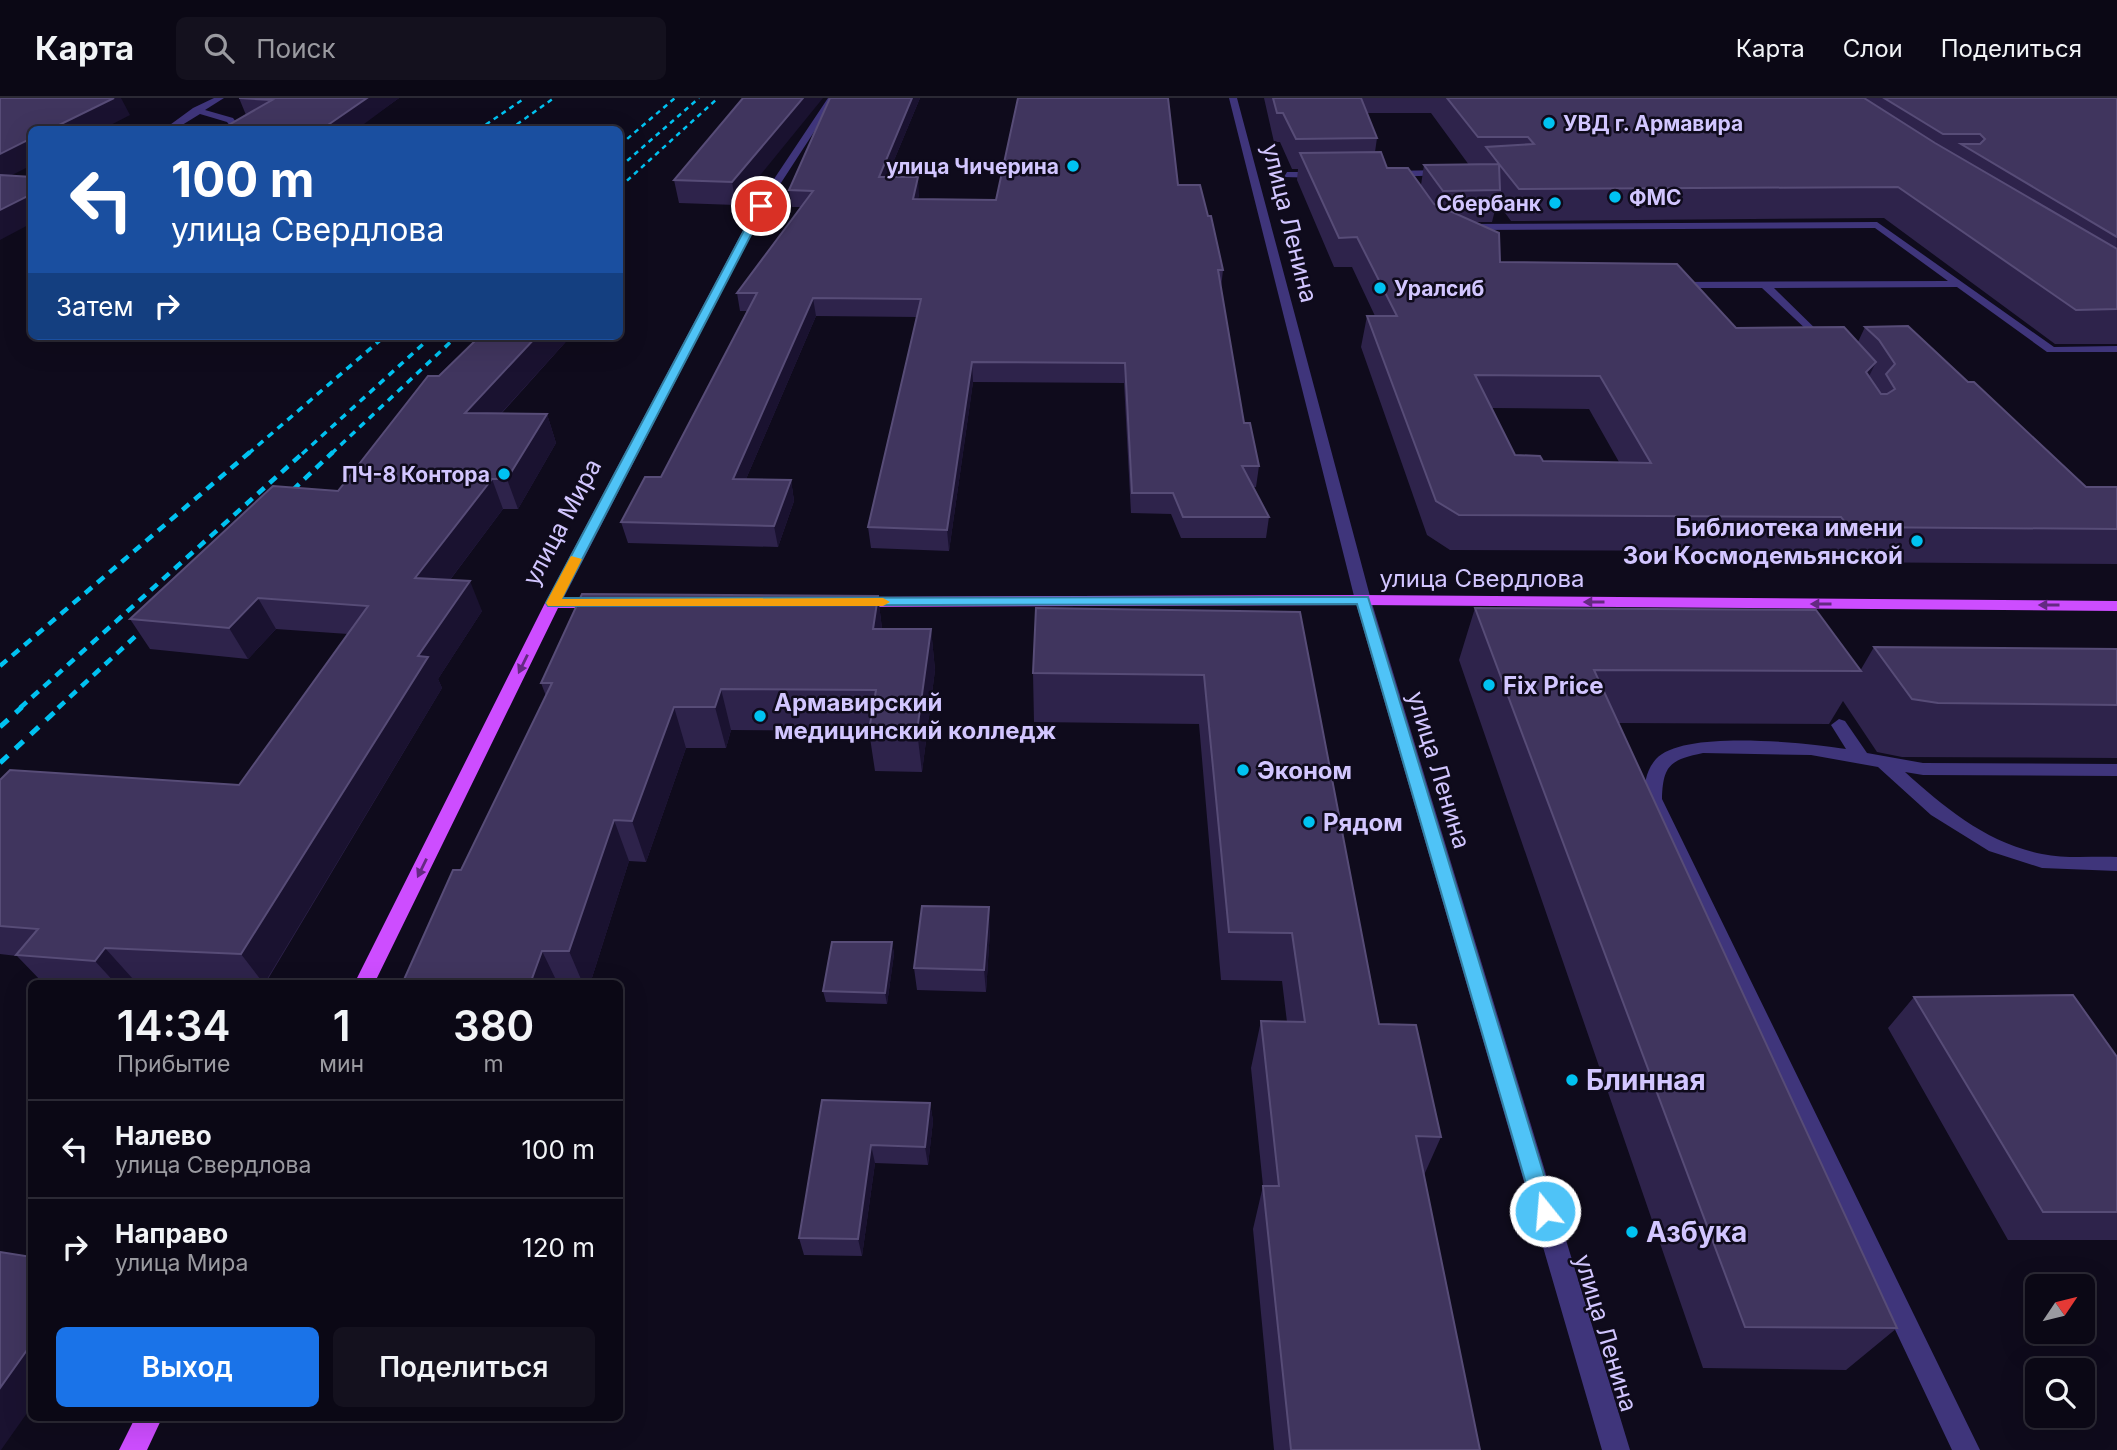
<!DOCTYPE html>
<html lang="ru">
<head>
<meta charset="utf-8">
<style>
  :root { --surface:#0b0815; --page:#14111e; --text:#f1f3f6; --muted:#9a9aa0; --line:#2b2934; --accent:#1a73e8 }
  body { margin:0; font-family:Inter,sans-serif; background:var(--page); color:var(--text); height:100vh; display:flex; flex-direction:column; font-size:26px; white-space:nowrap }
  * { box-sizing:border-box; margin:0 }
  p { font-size:23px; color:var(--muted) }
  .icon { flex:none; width:38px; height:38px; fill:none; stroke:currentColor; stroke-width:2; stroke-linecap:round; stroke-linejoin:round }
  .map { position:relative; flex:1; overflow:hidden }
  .drawer { position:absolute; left:28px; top:882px; width:595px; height:441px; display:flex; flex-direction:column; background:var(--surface); border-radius:10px; box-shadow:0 7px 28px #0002,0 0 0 2px var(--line) }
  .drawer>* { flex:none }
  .top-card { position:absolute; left:28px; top:28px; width:595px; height:214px; border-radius:10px; box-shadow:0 7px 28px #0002,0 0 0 2px var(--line); background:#1a4fa0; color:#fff; overflow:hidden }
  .needle { width:46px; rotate:55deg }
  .controls { position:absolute; left:2025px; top:1176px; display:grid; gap:14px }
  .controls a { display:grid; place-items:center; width:70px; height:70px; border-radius:10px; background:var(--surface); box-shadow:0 7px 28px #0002,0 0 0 2px var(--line); font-size:35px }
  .pin { position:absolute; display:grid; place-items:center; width:60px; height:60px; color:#fff; margin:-30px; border:4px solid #fff; border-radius:50%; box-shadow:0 2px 7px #0007 }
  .me { position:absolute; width:77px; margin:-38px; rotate:343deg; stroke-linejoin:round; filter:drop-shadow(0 0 5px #0008) }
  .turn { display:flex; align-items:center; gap:24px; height:147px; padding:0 28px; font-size:32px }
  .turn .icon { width:91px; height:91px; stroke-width:2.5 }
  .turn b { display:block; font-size:49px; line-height:60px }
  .then { display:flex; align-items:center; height:66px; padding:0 28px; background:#0003; gap:14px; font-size:26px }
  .eta { display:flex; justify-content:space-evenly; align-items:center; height:119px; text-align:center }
  .eta b { font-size:42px; font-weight:600; line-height:49px }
  .cta { display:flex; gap:14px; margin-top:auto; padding:14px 28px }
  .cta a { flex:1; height:80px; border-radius:10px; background:var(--accent); color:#fff; font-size:28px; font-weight:600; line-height:80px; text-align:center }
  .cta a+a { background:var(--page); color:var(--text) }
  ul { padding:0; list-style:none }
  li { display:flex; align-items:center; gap:21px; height:98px; padding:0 28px; border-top:2px solid var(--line) }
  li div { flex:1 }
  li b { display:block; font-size:26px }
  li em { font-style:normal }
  header { display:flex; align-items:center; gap:42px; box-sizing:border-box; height:98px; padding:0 35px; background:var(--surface); border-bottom:2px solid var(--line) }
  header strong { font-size:33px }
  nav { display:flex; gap:38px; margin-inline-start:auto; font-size:24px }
  .search { width:490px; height:63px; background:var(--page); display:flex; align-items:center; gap:18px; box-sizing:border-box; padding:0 24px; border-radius:10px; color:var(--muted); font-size:26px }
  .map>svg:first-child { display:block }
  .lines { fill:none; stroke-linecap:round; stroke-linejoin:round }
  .service { fill:#3f357b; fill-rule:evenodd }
  .minor { fill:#3f357b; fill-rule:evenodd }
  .tertiary { fill:#3f357b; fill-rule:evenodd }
  .primary { fill:#cd4dff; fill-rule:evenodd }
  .rail-far3 { stroke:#00c2f1; stroke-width:2.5; stroke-dasharray:5 4.5; stroke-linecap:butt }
  .rail-far2 { stroke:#00c2f1; stroke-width:3.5; stroke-dasharray:7 6; stroke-linecap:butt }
  .rail-far1 { stroke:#00c2f1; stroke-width:4.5; stroke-dasharray:9 7; stroke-linecap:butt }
  .rail { stroke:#00c2f1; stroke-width:5; stroke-dasharray:11 10; stroke-linecap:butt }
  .wall { fill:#2e234b; fill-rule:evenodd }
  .shaded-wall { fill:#1a1230 }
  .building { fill:#40355e; stroke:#574c77; stroke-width:2; fill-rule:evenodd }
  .oneway { fill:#642982 }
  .route { fill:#4fc3f7; stroke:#337fa1; stroke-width:2 }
  .slow { fill:#f59e0b }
  .poi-dot { fill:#00c2f1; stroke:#0f0b1c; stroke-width:2.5 }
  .labels { text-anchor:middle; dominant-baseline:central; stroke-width:5; stroke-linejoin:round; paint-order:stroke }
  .far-poi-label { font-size:21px; font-weight:bold; fill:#d2c6ff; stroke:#0f0b1c; text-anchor:start }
  .street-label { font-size:24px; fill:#d2c6ff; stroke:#0f0b1c }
  .poi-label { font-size:24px; font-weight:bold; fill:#d2c6ff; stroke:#0f0b1c; text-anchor:start }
  .near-poi-label { font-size:28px; font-weight:bold; fill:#d2c6ff; stroke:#0f0b1c; text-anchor:start }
</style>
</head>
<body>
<header>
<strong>Карта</strong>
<div class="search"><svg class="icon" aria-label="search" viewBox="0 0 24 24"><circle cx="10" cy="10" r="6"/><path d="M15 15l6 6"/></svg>Поиск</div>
<nav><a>Карта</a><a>Слои</a><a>Поделиться</a></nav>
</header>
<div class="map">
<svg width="2117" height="1352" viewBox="0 0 2117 1352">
  <rect width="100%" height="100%" fill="#0f0b1c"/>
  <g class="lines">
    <path class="service" d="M214,0H224L205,12L233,20L242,32H233L227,24L200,16L174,32H163L193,10Z
      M1445,72L1448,77L1389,79L1385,76L1389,73Z
      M1287,74H1319L1324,77L1319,80L1284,79Z
      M1877,124L2054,249L2117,248V254H2047L1957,189L1774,190L1828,243V247L1824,248L1762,190H1672L1667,187L1672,184L1948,183L1875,130L1465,132L1460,129L1465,126Z
      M1839,621L1845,623L1867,655L1923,665L2117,666V678L1923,677L1905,674C1945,710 1987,745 2042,756C2066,761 2092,758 2117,759V773L2042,770L1989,753L1931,717L1878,669L1811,657L1703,655C1670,662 1663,667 1662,701L1980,1352H1952L1644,701C1645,685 1645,674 1656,661C1683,631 1808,645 1846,651L1831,627Z"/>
    <path class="minor" d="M828,0H836L766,108L561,505L558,508H548L545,505L756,108Z"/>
    <path class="tertiary" d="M1229,0H1237L1371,502L1630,1352H1602L1355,502Z"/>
    <path class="primary" d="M1363,497L2117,503V513L1363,507L857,509L849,504L857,499Z
      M553,500H602L610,505L602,510H558L374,886H354L545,505Z
      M135,1320H162L147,1352H119Z"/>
    <path class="rail-far3" d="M478,32L525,0
      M509,32L554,0
      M620,47L675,0
      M620,69L699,0
      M620,89L718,0"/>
    <path class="rail-far2" d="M248,356L385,238
      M302,356L432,238
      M331,356L457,238"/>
    <path class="rail-far1" d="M281,403L333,354
      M0,568L250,354
      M20,610L304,354
      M58,610L153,522"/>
    <path class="rail" d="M0,629L22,609
      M0,665L60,609"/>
  </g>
  <path class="wall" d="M239,0H399L357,30H362V32H220L246,17Z
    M743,0L736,107L679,105L674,82Z
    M830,0H920L887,79L919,96L918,101L996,102L1178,87L1208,118L1223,172L1221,190L1244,325L1259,368L1256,389H1253L1269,419L1266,440H1181L1171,416L1131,415L1124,285L973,284L949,453L871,450L868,429L917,219L816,218L746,381L791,382L794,403L778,449L628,445L621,424L661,379L747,213H740L737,195L801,109H792L789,92Z
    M1264,0H2117V246H2055L1884,120L1511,123L1497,104L1492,124H1475L1500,164L1736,230L1858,244L1865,229L1968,284L2086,389H2117V466L1830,464L1823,453L1450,452L1427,437L1361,249L1367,218H1375L1352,169H1334L1297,82L1298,71H1292L1280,44H1274ZM1367,15H1431L1469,67H1424L1421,87L1387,70L1375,54L1377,40ZM1491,310L1589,311L1619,364L1543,363L1515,357Z
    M480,238H571L501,316H547L556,345L518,411H503L450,482L482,513L438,581L442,590L265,886L133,881L129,886H44L17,858L0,856V682L239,687L348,536L276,531L248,561L150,551L130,521L338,393L439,278Z
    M878,498L882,531H931L935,572L922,674L875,673L869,633L731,632L726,650H686L646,764L629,763L590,886H402L461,772L546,598L541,585Z
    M1475,510L1860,573L1874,549L2117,551V660L1902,659L1877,654L1843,603L1829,626L1618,625L1897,1230L1846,1272L1703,1270L1459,562Z
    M1300,514L1379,926L1441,1039L1424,1077L1480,1352H1274L1253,1131L1263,1088L1251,970L1261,923L1287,924L1282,883L1221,882L1199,626L1034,624L1033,575Z
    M990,832L986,894L917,892L914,870Z
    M892,844L894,856L887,906L826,904L823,893Z
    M1914,899L2117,959V1142H2008L1888,930Z
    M822,1002L930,1005L933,1023L928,1067L875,1065L862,1158L804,1157L799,1140Z"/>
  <path class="shaded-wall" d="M114,0H121L130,17L101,32H49Z
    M367,0H399L356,32L325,29Z
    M803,0H823L736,107L732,84Z
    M912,0H920L880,96L879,79Z
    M32,40V67L0,83V56Z
    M918,79L919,96L914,119L913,101Z
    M32,96V125L0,142V112Z
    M620,156L625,178L620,184Z
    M813,200L816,218L737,402L733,381Z
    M537,238H571L475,344L465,315Z
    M972,264L973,284L949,453L947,432Z
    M1876,264L1860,297L1866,274Z
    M547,316L556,345L518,411L507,381Z
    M492,381L503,411L428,511L415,480Z
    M791,382L794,403L778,449L774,428Z
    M470,483L482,513L438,581L442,590L264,886L241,856L418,558Z
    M878,498L883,539L873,531Z
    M258,500L276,531L248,561L229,530Z
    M931,531L935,572L922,674L917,633Z
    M721,591L731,632L726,650L715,609Z
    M674,609L686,650L646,764L632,723Z
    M614,722L629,763L590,886H583L569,853Z
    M989,809L990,832L986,894L984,872Z
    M892,844L894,856L887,906L885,895Z
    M105,850L133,881L129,886H116L95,863Z
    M542,853L558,886H530Z
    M930,1005L933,1023L928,1067L925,1049Z
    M871,1047L875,1065L862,1158L858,1141Z
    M32,1245V1308L1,1352H0V1290Z"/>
  <path class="building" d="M0,0H114L49,32H32V40L0,56Z
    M239,0H367L325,29L362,30L360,32H220L272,2Z
    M743,0H803L732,84L674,82Z
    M830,0H912L879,79H918L913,101L996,102L1018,0H1168L1178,87H1200L1208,118H1211L1223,172H1218L1244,325H1250L1259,368H1242L1269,419H1183L1173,395H1132L1125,265L972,264L947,432L868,429L921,201L813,200L733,381L791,382L774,428L621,424L645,379H661L757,195H737L813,93L789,92Z
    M1273,0H1361L1377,40L1296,41L1283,15H1277Z
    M1447,0H1864L1935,45L2117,151V211L2076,212L1898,89L1519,91L1499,66L1500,92L1443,93L1424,67L1499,66L1486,49L1534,46L1528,39H1478Z
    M1884,0H2117V139L1961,46H1980L1985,41L1980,36H1943Z
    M1381,54L1387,70H1408L1434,106L1499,135L1500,164L1677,166L1736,230L1844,229L1876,264L1866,274L1881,296H1887L1895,291L1886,276L1895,266L1879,242L1865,229L1908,228L1968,284H1974L2086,389H2117V431L1849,429L1841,419L1459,417L1436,403L1367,218H1397L1357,139L1339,140L1300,55ZM1475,277L1600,278L1651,365L1543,363L1540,358L1515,357Z
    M0,77L32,79V96L0,112Z
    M480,238H537L465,315L547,316L507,381H492L415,480L470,483L418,558L428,559L241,856L105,850L95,863L16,857L38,831L0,828V682L10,672L239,687L368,508L258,500L229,530L130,521L273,388L338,393L428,278H439Z
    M582,496L878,498L873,531H931L917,633L869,632L876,592L721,591L715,609H674L632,723L614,722L569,853H542L530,886H402L453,772H461L552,585H541Z
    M1036,510L1300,514L1379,926L1416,927L1441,1039L1416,1038L1480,1352H1291L1263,1088H1279L1261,923L1305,924L1292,835L1229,834L1204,577L1033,575Z
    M1475,510L1816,512L1861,573L1594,572L1897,1230L1745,1229Z
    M1874,549L2117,551V607L1938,605L1912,601Z
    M922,808L989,809L984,872L914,870Z
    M832,844H892L885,895L823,893Z
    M2073,897L2117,959V1114H2043L1914,899Z
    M822,1002L930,1005L925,1049L871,1047L858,1141L799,1140Z
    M0,1154L32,1159V1245L0,1290Z"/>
  <defs><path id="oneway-solid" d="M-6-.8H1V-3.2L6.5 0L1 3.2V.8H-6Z" transform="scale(1.75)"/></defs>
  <g class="oneway">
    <use href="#oneway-solid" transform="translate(1594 504) rotate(-180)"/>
    <use href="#oneway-solid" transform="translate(1821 506) rotate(-180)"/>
    <use href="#oneway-solid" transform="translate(2049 507) rotate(-180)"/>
    <use href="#oneway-solid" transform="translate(523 566) rotate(116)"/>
    <use href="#oneway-solid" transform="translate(422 770) rotate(116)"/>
  </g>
  <path class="route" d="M761,106L766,108L562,500L1368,499L1555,1113L1552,1120L1545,1123L1537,1120L1534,1113L1357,506L548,508L546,505L757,108Z"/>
  <path class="slow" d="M571,458L582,461L562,501L883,500L890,504L883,508H548L546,505Z"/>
  <g class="poi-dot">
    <circle cx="1549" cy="25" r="7"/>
    <circle cx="1073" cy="68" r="7"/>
    <circle cx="1615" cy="99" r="7"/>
    <circle cx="1555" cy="105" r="7"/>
    <circle cx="1380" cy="190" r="7"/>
    <circle cx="504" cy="376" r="7"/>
    <circle cx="1917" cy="443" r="7"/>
    <circle cx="1489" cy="587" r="7"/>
    <circle cx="760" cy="618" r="7"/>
    <circle cx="1243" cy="672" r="7"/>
    <circle cx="1309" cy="724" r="7"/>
    <circle cx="1572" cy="982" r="7"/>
    <circle cx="1632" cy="1134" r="7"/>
  </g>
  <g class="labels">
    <g class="far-poi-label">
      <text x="1563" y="25">УВД г. Армавира</text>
      <text x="1059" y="68" text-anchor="end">улица Чичерина</text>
      <text x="1629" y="99">ФМС</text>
      <text x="1541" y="105" text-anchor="end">Сбербанк</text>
      <text x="1394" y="190">Уралсиб</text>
      <text x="490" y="376" text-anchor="end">ПЧ-8 Контора</text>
    </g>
    <g class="street-label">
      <text transform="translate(1290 125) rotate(76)">улица Ленина</text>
      <text transform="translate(562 424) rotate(-62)">улица Мира</text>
      <text x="1482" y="480">улица Свердлова</text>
      <text transform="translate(1439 672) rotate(73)">улица Ленина</text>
      <text transform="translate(1606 1235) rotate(73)">улица Ленина</text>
    </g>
    <g class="poi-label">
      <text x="1903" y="429" text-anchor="end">Библиотека имени<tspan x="1903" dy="28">Зои Космодемьянской</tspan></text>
      <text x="1503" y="587">Fix Price</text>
      <text x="774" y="604">Армавирский<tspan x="774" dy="28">медицинский колледж</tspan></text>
      <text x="1257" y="672">Эконом</text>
      <text x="1323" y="724">Рядом</text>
    </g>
    <g class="near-poi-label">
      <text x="1586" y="982">Блинная</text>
      <text x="1646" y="1134">Азбука</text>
    </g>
  </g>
</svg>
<div class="controls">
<a><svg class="needle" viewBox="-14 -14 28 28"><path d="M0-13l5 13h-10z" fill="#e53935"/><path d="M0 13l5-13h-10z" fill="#9a9aa0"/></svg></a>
<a><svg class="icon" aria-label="search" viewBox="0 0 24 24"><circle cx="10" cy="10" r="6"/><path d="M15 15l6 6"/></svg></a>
</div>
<div class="pin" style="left:761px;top:108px;background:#d93025"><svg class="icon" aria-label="arrive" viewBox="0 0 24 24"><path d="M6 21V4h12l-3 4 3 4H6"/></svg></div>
<svg class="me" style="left:1545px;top:1113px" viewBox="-20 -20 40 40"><circle r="17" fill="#4fc3f7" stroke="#fff" stroke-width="3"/><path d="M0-11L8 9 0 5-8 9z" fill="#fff"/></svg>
<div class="top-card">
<div class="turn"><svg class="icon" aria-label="left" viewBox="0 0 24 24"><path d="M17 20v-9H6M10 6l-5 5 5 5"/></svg><div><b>100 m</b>улица Свердлова</div></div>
<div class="then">Затем<svg class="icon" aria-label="right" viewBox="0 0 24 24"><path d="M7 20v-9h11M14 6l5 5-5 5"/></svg></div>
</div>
<section class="drawer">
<div class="eta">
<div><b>14:34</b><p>Прибытие</p></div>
<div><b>1</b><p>мин</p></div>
<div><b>380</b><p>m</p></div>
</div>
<ul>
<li><svg class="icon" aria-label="left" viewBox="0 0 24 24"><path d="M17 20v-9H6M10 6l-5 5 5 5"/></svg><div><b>Налево</b><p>улица Свердлова</p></div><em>100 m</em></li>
<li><svg class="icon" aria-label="right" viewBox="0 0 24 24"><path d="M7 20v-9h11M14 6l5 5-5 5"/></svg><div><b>Направо</b><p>улица Мира</p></div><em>120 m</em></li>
</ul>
<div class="cta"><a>Выход</a><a>Поделиться</a></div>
</section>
</div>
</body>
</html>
